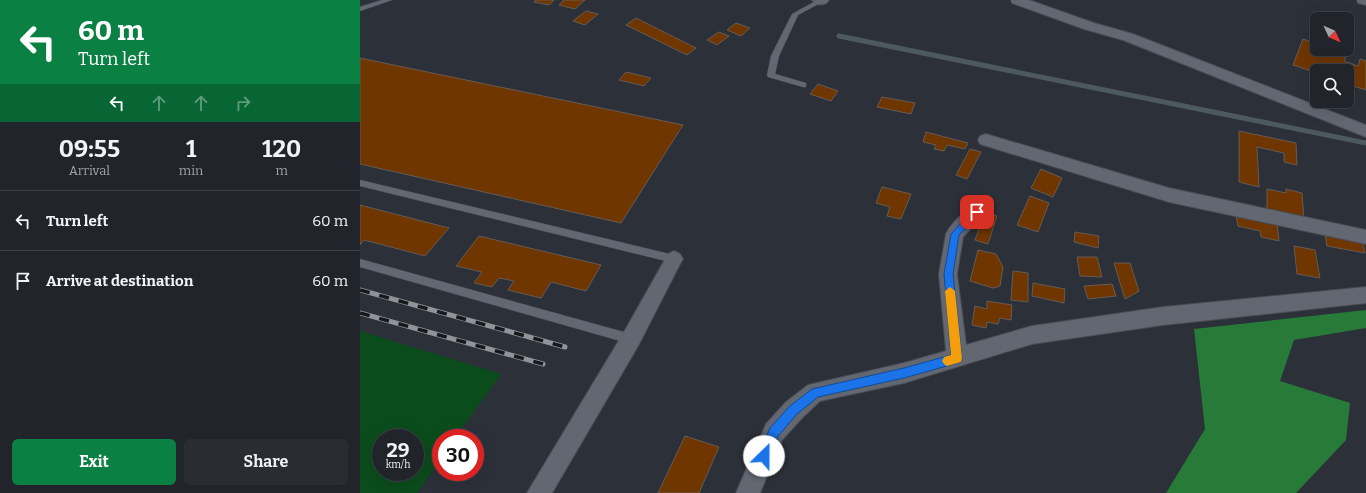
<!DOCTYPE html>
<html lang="en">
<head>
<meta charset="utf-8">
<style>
  :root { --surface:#21242b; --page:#292c33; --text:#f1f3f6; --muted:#a2a4a9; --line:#3e4147; --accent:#0b8043 }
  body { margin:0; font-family:Bitter,serif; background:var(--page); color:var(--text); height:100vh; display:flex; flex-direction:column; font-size:15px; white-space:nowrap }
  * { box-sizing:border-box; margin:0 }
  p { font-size:13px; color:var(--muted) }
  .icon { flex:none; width:22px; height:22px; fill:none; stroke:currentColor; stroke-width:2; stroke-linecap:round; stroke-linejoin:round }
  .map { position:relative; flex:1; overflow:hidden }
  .side { display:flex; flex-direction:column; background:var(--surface); width:360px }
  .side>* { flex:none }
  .banner { background:#0b8043; color:#fff; overflow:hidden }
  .needle { width:26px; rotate:134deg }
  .buttons { position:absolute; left:950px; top:12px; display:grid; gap:8px }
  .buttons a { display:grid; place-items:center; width:44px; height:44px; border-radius:6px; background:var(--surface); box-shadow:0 4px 16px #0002,0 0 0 1px var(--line); font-size:20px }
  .speed { position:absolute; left:12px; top:429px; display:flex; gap:8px; font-size:20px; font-weight:700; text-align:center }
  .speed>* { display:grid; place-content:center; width:52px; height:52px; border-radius:50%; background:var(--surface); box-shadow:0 4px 16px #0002,0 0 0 1px var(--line); line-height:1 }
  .speed small { font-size:10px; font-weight:400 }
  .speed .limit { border:6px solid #d22; background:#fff; color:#111 }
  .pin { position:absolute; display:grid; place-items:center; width:34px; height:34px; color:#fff; margin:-17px; border-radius:8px; box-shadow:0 2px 6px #0006 }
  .me { position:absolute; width:44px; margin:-22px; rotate:23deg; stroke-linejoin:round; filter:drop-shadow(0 0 3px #0008) }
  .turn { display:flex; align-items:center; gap:14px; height:84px; padding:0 12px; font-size:18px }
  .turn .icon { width:52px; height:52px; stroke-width:2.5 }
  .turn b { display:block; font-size:28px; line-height:34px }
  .lanes { display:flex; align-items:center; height:38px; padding:0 12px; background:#0003; justify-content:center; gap:20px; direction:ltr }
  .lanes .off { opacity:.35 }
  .eta { display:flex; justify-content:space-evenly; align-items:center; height:68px; text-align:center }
  .eta b { font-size:24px; font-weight:700; line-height:28px }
  .action { display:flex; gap:8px; margin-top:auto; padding:8px 12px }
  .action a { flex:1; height:46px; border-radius:6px; background:var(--accent); color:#fff; font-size:16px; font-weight:700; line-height:46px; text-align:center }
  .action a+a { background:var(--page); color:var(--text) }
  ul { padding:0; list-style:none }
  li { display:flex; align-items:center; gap:12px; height:60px; padding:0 12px; border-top:1px solid var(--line) }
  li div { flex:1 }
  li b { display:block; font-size:15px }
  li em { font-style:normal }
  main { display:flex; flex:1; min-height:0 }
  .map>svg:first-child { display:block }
  .green { fill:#0b4c1c; fill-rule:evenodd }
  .forest { fill:#287a39 }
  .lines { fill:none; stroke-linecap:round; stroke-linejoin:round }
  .stream { stroke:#4c5a5d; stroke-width:5 }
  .building { fill:#703600; stroke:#665b55 }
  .lane-casing { stroke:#484c53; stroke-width:1 }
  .street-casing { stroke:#484c53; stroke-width:2 }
  .lane { fill:#626771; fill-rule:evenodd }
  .street { fill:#626771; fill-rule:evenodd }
  .rail-casing { stroke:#90939a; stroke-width:5 }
  .rail { stroke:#16181c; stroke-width:3.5; stroke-dasharray:10; stroke-linecap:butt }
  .route { fill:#1a73e8; stroke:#114b97 }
  .slow { fill:#f59e0b }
</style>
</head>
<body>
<main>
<section class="side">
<div class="banner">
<div class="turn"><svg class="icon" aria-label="left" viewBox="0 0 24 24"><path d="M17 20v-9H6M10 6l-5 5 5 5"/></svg><div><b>60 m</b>Turn left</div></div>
<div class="lanes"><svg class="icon" aria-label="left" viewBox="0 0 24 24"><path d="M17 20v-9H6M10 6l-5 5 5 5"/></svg><svg class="icon off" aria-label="ahead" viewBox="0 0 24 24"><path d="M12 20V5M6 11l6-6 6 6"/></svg><svg class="icon off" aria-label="ahead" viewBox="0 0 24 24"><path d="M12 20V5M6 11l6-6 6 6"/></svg><svg class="icon off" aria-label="right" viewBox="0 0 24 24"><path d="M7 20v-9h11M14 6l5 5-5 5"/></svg></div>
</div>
<div class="eta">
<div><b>09:55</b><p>Arrival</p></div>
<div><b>1</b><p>min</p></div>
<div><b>120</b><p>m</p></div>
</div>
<ul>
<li><svg class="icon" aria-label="left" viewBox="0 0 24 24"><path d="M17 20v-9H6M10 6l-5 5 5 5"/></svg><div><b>Turn left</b></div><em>60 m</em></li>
<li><svg class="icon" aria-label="arrive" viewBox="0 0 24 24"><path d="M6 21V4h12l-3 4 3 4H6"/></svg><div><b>Arrive at destination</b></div><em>60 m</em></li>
</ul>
<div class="action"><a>Exit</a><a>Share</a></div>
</section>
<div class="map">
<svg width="1006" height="493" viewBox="0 0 1006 493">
  <rect width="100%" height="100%" fill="#2c3039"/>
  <path class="green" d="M0,331L141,374L95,438H81V459L57,493H0ZM21,438H55V472H21Z"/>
  <path class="forest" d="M1006,310V328L934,340L920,381L990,403L986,440L936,493H806L845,429L834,329Z"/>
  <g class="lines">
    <path class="stream" d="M479,36L1006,143"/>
  </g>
  <path class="building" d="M176,0H194L189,5L174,2Z
    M204,0H225L215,9L199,5Z
    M226,11L238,14L225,25L213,21Z
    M276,18L336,48L327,55L266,25Z
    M376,23L390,28L381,36L367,30Z
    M359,32L369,36L357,45L347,40Z
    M943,39L957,44V49H973L987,54L984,61L998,66L1000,59L1006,61V90L987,84V71H957V73L933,65Z
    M0,58L323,125L261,223L0,164Z
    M266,72L291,78L284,86L259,80Z
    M458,84L478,91L471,101L450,94Z
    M522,97L555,103L551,114L517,107Z
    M879,131L936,143L937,165L924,162V153L897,147L899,187L879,182Z
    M566,132L608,143L605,149L587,145L584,151L574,149L576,145L563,142Z
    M610,149L621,152L607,179L596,175Z
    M681,169L702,178L693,197L671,188Z
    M522,187L551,194L541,219L527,216L530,207L516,203Z
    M907,189L926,193V189L942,193L944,219L907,210Z
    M670,196L689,203L678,232L657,225Z
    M0,205L89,228L65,256L4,240L0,245Z
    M625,212L637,216L628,244L615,240Z
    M876,215L917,223L919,241L901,237L900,231L878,226Z
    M715,232L739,236L738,248L714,242Z
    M965,234L1002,241L1005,253L967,246Z
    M119,236L241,265L226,291L191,282L181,298L148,290L154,281L139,278L132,287L114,283L122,272L96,266Z
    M934,246L955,250L960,278L937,274Z
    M618,250L636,254L643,267L640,286L633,288L610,281Z
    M717,257H737L742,277L720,276Z
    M754,263H770L779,291L765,299Z
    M653,271L668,273V302L651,300Z
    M673,283L705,289L704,303L672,296Z
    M752,284L756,296L728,299L724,286Z
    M627,301L652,305L651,320L640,318L638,324L627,322L626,328L612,325L615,306L627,309Z
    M325,436L359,447L339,493H298Z"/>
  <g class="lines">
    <g class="lane-casing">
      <path id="lane" d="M22,0H32L0,11V7Z
        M451,0L464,1L438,15L419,56L415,74L446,83V87H443L408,77L407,75L411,56L432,14L454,2Z
        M0,180L314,255L317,256L319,259L317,262L314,263L0,186Z
        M0,259L271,334L275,336L276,339L275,342L271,344L0,267Z"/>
    </g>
    <g class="street-casing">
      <path id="street" d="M455,0H469C466,5 462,5 456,4Z
        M651,0H669L734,23L773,34L1006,125V137L763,40L724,29L652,3Z
        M997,0H1006V5L998,3Z
        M626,134L809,188L1006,230V244L809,202L620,144L618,140L620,136Z
        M617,205L623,207L626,212L603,237L597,274L606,345L672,326L803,307L1006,287V303L803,325L672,344L544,383L460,401L442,418L422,440L400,493H376L406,424L426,402L448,385L544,363L586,351L579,274L586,234C591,223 606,209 617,205Z
        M314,251L320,254L323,259L320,264L278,346L192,493H167L264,332L308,254Z"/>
    </g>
    <use href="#lane" class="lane"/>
    <use href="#street" class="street"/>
    <g class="rail-casing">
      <path id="rail" d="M0,290L205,347
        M0,313L183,364"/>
    </g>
    <use href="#rail" class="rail"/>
  </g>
  <path class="route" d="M617,208L620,209V214L599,235L593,274L602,358L601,362L544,378L458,397L437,414L418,436L408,461L404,462L400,461L398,456L410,428L430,406L452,389L544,368L591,355L584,274L591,234L614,209Z"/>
  <path class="slow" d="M590,287L595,291L602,358L601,362L587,366L584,364L582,361L584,357L591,355L585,291Z"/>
</svg>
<div class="buttons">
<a><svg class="needle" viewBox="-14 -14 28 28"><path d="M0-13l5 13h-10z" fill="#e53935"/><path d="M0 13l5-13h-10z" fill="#a2a4a9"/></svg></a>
<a><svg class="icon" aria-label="search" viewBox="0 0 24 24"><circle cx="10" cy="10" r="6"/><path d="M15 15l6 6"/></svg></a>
</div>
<div class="speed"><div>29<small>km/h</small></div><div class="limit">30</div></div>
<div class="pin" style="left:617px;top:212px;background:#d93025"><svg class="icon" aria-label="arrive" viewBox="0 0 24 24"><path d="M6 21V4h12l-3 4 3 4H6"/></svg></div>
<svg class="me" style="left:404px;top:456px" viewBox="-20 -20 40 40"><circle r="19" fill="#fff"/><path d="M0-13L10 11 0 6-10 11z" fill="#1a73e8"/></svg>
</div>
</main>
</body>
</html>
